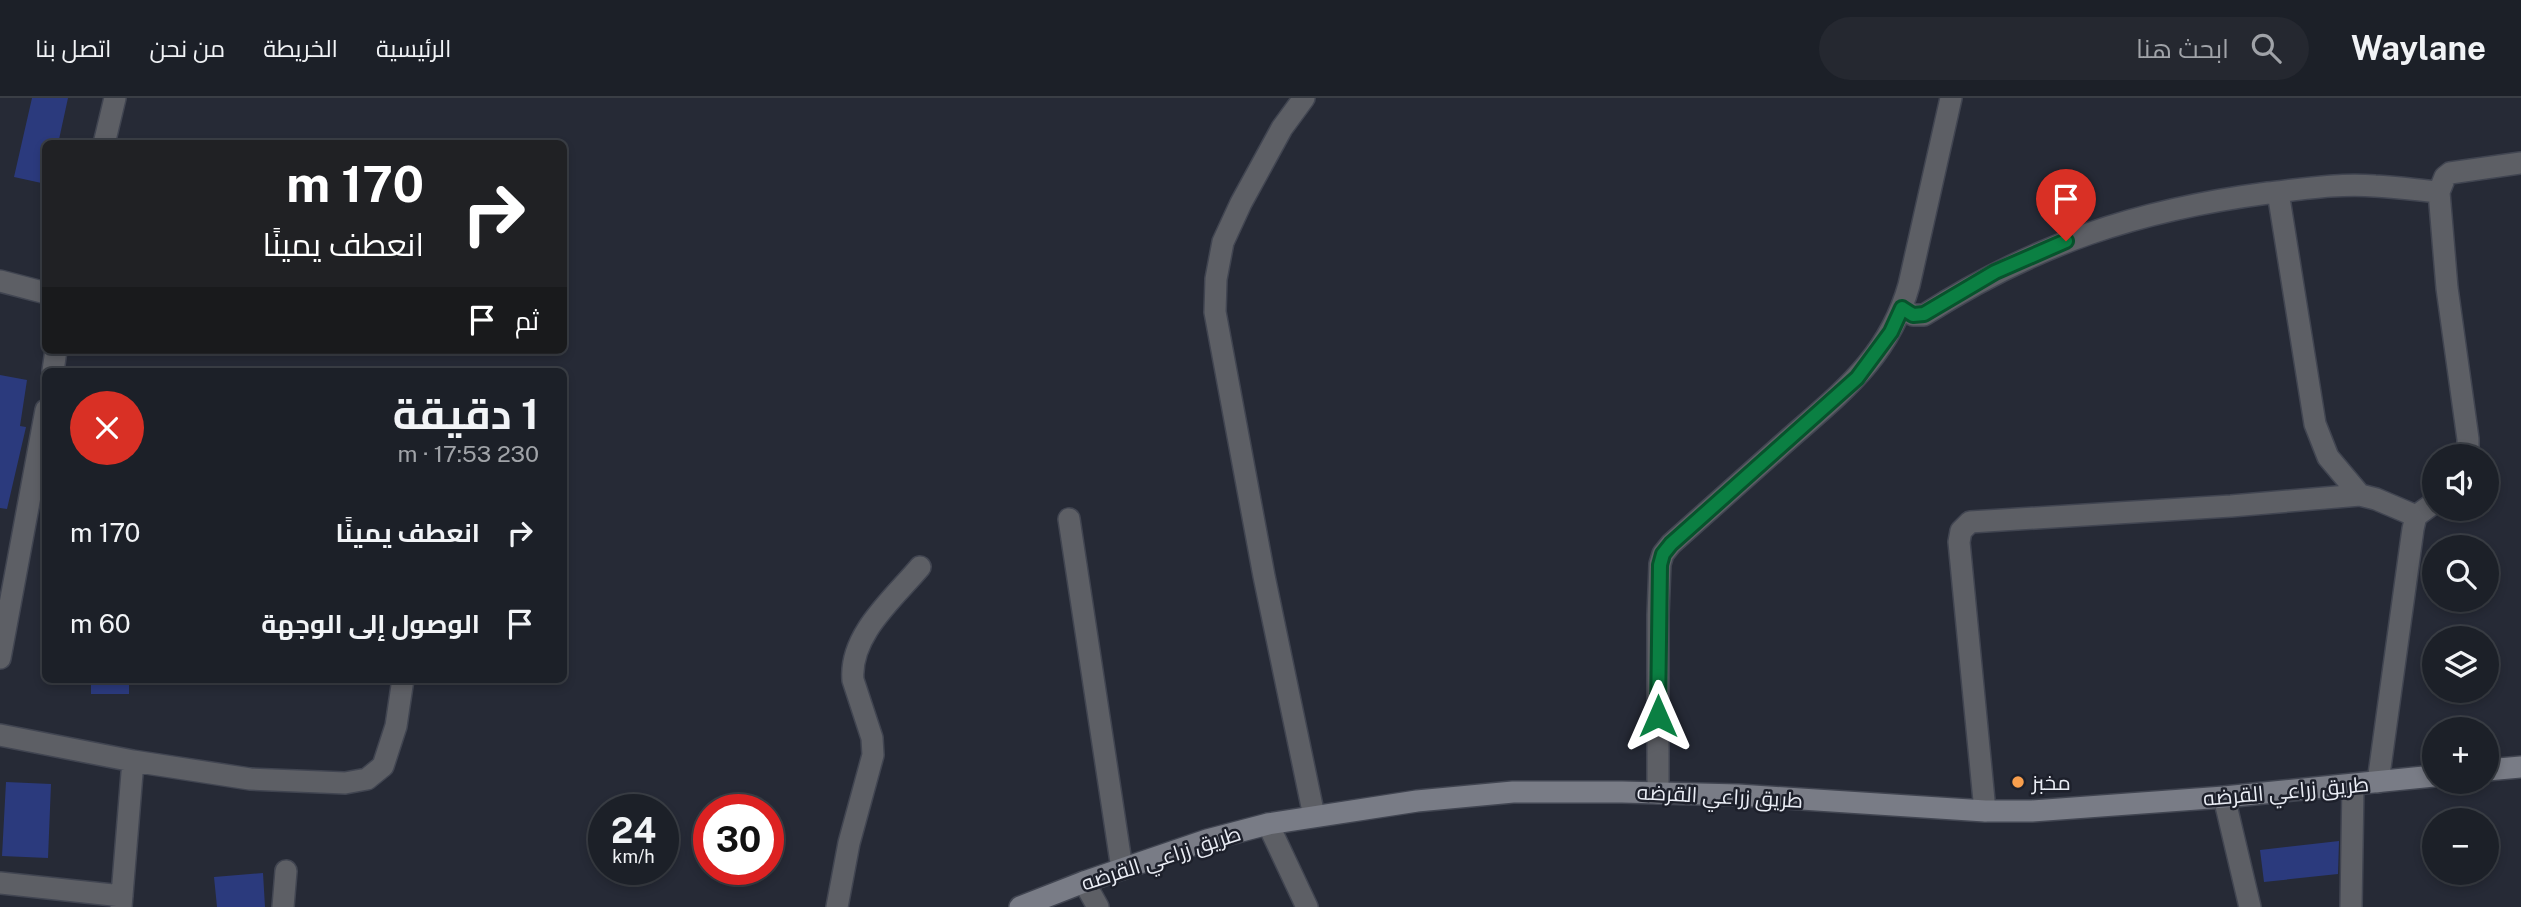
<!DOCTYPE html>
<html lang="ar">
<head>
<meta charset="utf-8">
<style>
  :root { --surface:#1c2028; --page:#252830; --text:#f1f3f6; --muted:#a0a3a8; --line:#3a3e45 }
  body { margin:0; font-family:"Public Sans",Cairo,sans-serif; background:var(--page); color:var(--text); direction:rtl; height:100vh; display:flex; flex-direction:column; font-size:26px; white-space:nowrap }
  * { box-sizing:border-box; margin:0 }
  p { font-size:23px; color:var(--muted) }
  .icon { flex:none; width:38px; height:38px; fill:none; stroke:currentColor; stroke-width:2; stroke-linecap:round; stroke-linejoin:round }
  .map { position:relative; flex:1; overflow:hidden; direction:ltr }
  .side { position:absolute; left:42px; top:270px; width:525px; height:315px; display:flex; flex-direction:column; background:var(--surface); border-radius:10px; box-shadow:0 4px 10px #0003,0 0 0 2px var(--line); direction:rtl }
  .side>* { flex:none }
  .banner { position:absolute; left:42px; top:42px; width:525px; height:214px; border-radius:10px; box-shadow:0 4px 10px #0003,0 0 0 2px var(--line); direction:rtl; background:#202124; color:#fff; overflow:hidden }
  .controls { position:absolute; left:2422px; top:346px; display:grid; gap:14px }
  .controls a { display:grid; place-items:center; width:77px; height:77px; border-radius:50%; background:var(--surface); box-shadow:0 4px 10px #0003,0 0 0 2px var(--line); font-size:35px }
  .speed { position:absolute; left:588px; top:696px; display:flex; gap:14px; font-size:35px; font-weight:700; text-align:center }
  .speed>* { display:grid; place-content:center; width:91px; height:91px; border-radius:50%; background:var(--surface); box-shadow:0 4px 10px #0003,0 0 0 2px var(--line); line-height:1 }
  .speed small { font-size:18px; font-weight:400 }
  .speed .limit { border:10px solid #d22; background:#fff; color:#111 }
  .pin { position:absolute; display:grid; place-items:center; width:60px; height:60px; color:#fff; margin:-72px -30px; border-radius:50% 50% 50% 0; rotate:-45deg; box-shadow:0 0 7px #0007 }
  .pin .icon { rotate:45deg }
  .me { position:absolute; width:77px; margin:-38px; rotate:0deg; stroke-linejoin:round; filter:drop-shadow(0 0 5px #0008) }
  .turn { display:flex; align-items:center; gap:24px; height:147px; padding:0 28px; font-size:32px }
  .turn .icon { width:91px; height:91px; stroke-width:2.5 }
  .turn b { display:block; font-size:49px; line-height:60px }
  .then { display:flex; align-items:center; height:66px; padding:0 28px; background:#0003; gap:14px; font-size:26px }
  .round { display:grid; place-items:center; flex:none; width:74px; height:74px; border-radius:37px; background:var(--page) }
  .overview { display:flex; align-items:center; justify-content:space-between; height:119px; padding:0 28px }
  h1 { font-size:42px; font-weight:700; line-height:52px }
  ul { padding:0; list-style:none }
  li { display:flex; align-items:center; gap:21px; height:91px; padding:0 28px }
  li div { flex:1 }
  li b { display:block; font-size:26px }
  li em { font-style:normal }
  header { display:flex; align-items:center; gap:42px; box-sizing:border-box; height:98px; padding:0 35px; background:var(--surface); border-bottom:2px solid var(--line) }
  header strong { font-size:33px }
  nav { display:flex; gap:38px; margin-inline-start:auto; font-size:24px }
  .search { width:490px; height:63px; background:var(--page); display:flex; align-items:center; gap:18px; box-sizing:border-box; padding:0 24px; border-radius:38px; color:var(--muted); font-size:26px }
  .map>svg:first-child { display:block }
  .building { fill:#2b3a7d }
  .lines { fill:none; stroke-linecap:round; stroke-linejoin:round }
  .street-casing { stroke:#414551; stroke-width:24 }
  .secondary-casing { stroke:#414551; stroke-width:24 }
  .street { stroke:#5d5f65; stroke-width:21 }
  .secondary { stroke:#797c86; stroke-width:21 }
  .route-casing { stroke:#07532c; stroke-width:18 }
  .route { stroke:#0b8043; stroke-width:12 }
  .poi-dot { fill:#f99f4d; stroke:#1d202b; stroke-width:2.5 }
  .labels { text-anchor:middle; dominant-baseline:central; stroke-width:5; stroke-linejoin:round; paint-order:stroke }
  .poi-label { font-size:21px; fill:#eaedf5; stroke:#1d202b; text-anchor:start }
  .street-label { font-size:21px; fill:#eaedf5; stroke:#1d202b }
</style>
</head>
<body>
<header>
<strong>Waylane</strong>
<div class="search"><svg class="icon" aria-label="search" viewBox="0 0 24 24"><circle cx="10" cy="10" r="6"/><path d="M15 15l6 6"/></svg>ابحث هنا</div>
<nav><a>الرئيسية</a><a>الخريطة</a><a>من نحن</a><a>اتصل بنا</a></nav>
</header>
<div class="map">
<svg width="2521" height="809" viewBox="0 0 2521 809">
  <rect width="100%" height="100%" fill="#262a36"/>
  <path class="building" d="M32,0H68L58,46H46V86L14,79Z
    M0,277L27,282L20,328L26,329L7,411L0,410Z
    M91,581H129V596H91Z
    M6,684L51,686L48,760L2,758Z
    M2339,743L2338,776L2264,784L2260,752Z
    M263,775L265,809H217L214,779Z"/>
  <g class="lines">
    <g class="street-casing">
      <path id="street" d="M1304,0L1282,30L1241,105L1223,144L1216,181L1215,214L1264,478L1314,718
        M104,46L115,0
        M2278,94L2315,326L2328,359L2360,397
        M0,183L46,195
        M1902,210L1913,217H1924C2035,146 2138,112 2268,95C2303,91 2339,85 2375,88C2396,89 2417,92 2439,94
        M53,273L56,252
        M2468,359V341L2447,190L2439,94L2445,79L2450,75L2521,65
        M1069,421L1122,771
        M0,560L46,312
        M0,637L133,663L250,681L345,685L367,681L383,668L396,628L403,581
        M2378,684L2413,431L2416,418L2434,405
        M1658,695V517L1660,466L1663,456L1671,446C1708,413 1745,380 1782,347C1838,297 1888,262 1909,187L1951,0
        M2224,699L2250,809
        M1985,713L1959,444L1961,433L1970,424L2231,408L2360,397L2376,401L2416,418
        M1268,726L1307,809
        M1084,784L1098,809
        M0,785L122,798
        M121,809L133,663
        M283,809L286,773
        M837,809L849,745L873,657L872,640L853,582C849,537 894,500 920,469
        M2351,809L2353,687"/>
    </g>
    <g class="secondary-casing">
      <path id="secondary" d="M2487,672L2521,669
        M1020,809L1084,784L1207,742L1268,726L1417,703L1513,694H1622L1738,697L1985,713H2032L2224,699L2434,678"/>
    </g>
    <use href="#street" class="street"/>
    <use href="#secondary" class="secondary"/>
  </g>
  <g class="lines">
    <g class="route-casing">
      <path id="route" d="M1658,618L1660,467L1663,456L1671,446L1857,280L1891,234L1902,210L1913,217L1924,216L1995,174L2066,143"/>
    </g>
    <use href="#route" class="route"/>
  </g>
  <circle class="poi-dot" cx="2018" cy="684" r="7"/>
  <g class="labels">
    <g class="poi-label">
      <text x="2032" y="684">مخبز</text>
    </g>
    <g class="street-label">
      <text transform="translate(2286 693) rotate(-5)">طريق زراعي القرضه</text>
      <text transform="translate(1720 698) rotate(3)">طريق زراعي القرضه</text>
      <text transform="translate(1161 760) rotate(-18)">طريق زراعي القرضه</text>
    </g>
  </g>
</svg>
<div class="controls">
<a><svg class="icon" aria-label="sound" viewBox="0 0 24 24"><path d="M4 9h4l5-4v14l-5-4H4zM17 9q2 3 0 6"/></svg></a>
<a><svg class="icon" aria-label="search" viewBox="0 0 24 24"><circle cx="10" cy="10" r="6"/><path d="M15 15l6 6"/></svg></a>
<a><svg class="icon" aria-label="layers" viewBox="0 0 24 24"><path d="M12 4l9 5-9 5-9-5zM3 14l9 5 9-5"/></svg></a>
<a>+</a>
<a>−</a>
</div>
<div class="speed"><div>24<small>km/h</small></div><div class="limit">30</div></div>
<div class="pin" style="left:2066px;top:143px;background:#d93025"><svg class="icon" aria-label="arrive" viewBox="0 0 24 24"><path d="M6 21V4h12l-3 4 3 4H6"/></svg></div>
<svg class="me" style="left:1658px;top:618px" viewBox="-20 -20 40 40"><path d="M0-17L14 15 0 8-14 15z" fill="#0b8043" stroke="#fff" stroke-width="4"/></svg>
<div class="banner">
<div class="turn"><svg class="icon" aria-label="right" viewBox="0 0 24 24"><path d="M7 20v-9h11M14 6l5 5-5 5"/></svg><div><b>170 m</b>انعطف يمينًا</div></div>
<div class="then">ثم<svg class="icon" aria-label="arrive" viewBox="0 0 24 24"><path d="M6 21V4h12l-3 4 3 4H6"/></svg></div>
</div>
<section class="side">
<div class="overview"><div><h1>1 دقيقة</h1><p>230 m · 17:53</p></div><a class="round" style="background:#d93025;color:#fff"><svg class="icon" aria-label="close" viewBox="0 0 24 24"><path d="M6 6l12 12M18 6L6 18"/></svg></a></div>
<ul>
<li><svg class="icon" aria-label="right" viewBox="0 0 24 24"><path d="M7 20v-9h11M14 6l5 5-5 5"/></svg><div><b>انعطف يمينًا</b></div><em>170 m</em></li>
<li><svg class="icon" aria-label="arrive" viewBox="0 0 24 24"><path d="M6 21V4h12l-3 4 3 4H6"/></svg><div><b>الوصول إلى الوجهة</b></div><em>60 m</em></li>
</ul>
</section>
</div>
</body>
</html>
